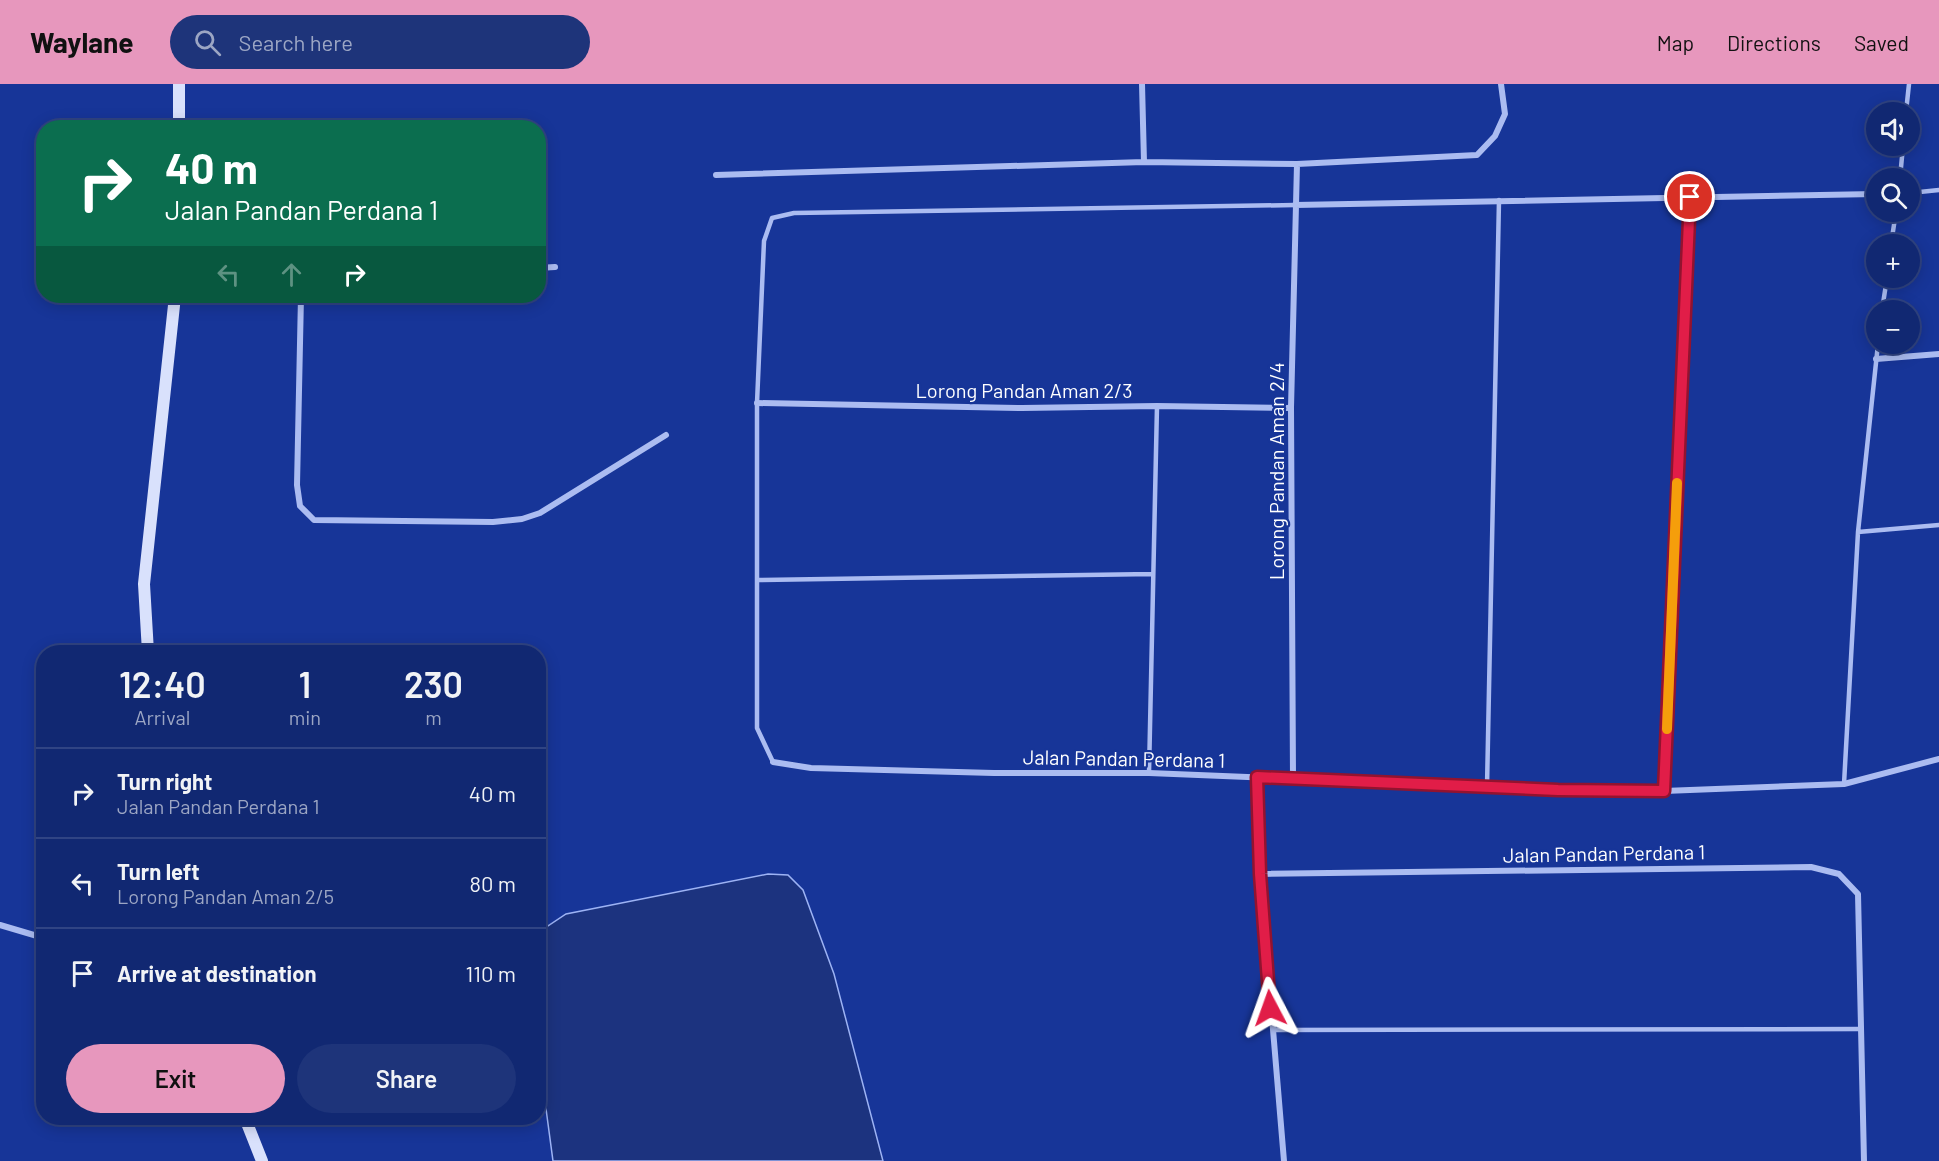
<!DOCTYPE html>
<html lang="en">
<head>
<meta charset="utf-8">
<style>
  :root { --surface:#112872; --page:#1e347a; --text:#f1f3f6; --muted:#9ca6c4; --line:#304484; --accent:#e797bd }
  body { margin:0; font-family:Barlow,sans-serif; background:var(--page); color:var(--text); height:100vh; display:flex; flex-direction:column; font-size:22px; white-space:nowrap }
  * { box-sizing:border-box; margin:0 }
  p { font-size:20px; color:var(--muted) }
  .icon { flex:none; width:33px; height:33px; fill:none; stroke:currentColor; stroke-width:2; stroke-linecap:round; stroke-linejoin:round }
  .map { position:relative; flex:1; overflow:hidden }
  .panel { position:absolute; left:36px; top:561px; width:510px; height:480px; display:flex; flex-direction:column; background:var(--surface); border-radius:24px; box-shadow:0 3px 15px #0003,0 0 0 2px var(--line) }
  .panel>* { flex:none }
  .banner { position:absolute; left:36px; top:36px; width:510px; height:183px; border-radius:24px; box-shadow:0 3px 15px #0003,0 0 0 2px var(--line); background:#0b6e4f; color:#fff; overflow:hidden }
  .tools { position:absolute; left:1866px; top:18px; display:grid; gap:12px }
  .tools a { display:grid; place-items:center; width:54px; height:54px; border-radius:50%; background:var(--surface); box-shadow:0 3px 15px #0003,0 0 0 2px var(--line); font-size:30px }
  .pin { position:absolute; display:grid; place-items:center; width:51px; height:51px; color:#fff; margin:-26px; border:3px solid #fff; border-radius:50%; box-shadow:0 2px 6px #0007 }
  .me { position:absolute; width:66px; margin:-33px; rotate:356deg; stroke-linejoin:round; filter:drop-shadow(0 0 4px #0008) }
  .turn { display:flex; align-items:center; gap:21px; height:126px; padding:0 30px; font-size:27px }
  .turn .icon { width:78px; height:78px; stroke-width:2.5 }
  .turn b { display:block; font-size:42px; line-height:51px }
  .lanes { display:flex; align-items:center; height:57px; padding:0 30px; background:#0003; justify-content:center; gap:30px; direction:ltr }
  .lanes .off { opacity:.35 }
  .eta { display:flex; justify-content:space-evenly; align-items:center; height:102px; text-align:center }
  .eta b { font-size:36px; font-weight:600; line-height:42px }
  .cta { display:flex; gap:12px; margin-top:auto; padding:12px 30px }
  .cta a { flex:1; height:69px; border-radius:36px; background:var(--accent); color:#111; font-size:24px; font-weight:600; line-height:69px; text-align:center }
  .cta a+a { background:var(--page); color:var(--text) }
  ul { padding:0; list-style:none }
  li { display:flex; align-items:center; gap:18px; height:90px; padding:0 30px; border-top:2px solid var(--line) }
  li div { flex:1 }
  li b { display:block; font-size:22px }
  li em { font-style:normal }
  header { display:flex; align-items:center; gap:36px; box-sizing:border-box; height:84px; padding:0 30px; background:var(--accent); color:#111 }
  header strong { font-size:28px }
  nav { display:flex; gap:33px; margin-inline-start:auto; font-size:21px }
  .search { width:420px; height:54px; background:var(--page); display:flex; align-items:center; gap:15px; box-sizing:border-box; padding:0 21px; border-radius:33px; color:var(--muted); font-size:22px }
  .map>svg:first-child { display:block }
  .water { fill:#1c337f; stroke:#9db3f4; stroke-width:1.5 }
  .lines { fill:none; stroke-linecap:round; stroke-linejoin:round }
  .lane { stroke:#abbcf1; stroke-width:4.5 }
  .street { stroke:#abbcf1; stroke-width:6 }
  .secondary { stroke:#d9e1fc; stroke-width:12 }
  .route-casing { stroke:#92132f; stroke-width:15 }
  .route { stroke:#e11d48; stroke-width:10 }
  .slow { stroke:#f59e0b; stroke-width:10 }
  .labels { text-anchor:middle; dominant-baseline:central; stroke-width:4.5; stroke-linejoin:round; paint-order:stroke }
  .street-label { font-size:20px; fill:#fff; stroke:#173598 }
</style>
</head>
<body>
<header>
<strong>Waylane</strong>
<div class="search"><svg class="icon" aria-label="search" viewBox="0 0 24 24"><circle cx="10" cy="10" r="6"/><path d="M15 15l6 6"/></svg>Search here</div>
<nav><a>Map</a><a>Directions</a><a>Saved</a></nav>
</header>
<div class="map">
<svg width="1939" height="1077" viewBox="0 0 1939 1077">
  <rect width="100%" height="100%" fill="#173598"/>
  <path class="water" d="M768,790L788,791L803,806L834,890L883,1077H553L538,965L539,848L566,830Z"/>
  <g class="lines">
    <path class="lane" d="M1906,28L1909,0
      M1900,94L1903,62
      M1910,109L1939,106
      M1891,160L1896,128
      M1882,226L1887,194
      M1858,448L1939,441
      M757,496L1153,490
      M773,678L757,644V319L764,157L772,134L794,129L1295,121
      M1149,689L1157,322
      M1844,700L1858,448L1878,260
      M1487,703L1499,116
      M1273,946L1861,945"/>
    <path class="street" d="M1142,0L1144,78
      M716,91L1144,78L1297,80L1477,71L1495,52L1505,30L1501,0
      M1295,121L1876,110
      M538,184L555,183
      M301,212L297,401L300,422L314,436L493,438L522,435L540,429L666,351
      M1876,275L1939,270
      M757,319L1022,324L1157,322L1291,324
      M773,678L811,684L994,689H1149L1558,706L1664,707L1844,700L1939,675
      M1257,693L1260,790L1284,1077
      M1293,695L1291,324L1297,80
      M1664,707L1690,113
      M1260,790L1811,783L1839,790L1858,810L1864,1077
      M0,841L44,854"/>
    <path class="secondary" d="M179,44V0
      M148,568L144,500L175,212
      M245,1034L262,1077"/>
  </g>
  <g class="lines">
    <g class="route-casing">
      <path id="route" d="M1270,924L1260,790L1257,693L1558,706L1664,707L1690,113"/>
    </g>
    <use href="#route" class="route"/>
    <path class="slow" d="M1667,645L1677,399"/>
  </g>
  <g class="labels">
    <g class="street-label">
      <text x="1024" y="306">Lorong Pandan Aman 2/3</text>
      <text transform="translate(1276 387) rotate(-90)">Lorong Pandan Aman 2/4</text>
      <text transform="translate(1124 674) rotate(1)">Jalan Pandan Perdana 1</text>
      <text transform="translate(1604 769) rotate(-1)">Jalan Pandan Perdana 1</text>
    </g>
  </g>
</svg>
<div class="tools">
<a><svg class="icon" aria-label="sound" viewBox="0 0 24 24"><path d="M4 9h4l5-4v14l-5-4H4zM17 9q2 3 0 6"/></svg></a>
<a><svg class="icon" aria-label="search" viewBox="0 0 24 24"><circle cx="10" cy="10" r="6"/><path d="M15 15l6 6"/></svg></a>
<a>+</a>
<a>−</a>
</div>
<div class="pin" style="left:1690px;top:113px;background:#d93025"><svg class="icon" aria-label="arrive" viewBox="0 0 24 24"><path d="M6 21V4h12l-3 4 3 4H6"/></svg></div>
<svg class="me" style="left:1270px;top:924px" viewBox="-20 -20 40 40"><path d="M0-17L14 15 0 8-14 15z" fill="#e11d48" stroke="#fff" stroke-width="4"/></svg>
<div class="banner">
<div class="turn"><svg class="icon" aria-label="right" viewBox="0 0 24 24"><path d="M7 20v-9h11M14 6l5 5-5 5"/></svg><div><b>40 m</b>Jalan Pandan Perdana 1</div></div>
<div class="lanes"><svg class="icon off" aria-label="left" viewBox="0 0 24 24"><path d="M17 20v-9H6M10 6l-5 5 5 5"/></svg><svg class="icon off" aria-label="ahead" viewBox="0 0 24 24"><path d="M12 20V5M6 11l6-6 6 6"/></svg><svg class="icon" aria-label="right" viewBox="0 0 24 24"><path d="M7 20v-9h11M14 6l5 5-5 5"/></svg></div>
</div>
<section class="panel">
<div class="eta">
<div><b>12:40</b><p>Arrival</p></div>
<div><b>1</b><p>min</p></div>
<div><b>230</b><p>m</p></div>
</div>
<ul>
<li><svg class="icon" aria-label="right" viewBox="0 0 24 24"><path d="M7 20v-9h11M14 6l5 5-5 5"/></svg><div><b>Turn right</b><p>Jalan Pandan Perdana 1</p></div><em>40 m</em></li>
<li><svg class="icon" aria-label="left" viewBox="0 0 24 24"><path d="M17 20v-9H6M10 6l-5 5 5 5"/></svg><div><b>Turn left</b><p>Lorong Pandan Aman 2/5</p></div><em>80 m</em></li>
<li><svg class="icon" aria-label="arrive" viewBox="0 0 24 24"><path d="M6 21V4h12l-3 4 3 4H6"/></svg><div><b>Arrive at destination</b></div><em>110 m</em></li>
</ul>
<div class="cta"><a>Exit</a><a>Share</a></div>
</section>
</div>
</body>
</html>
